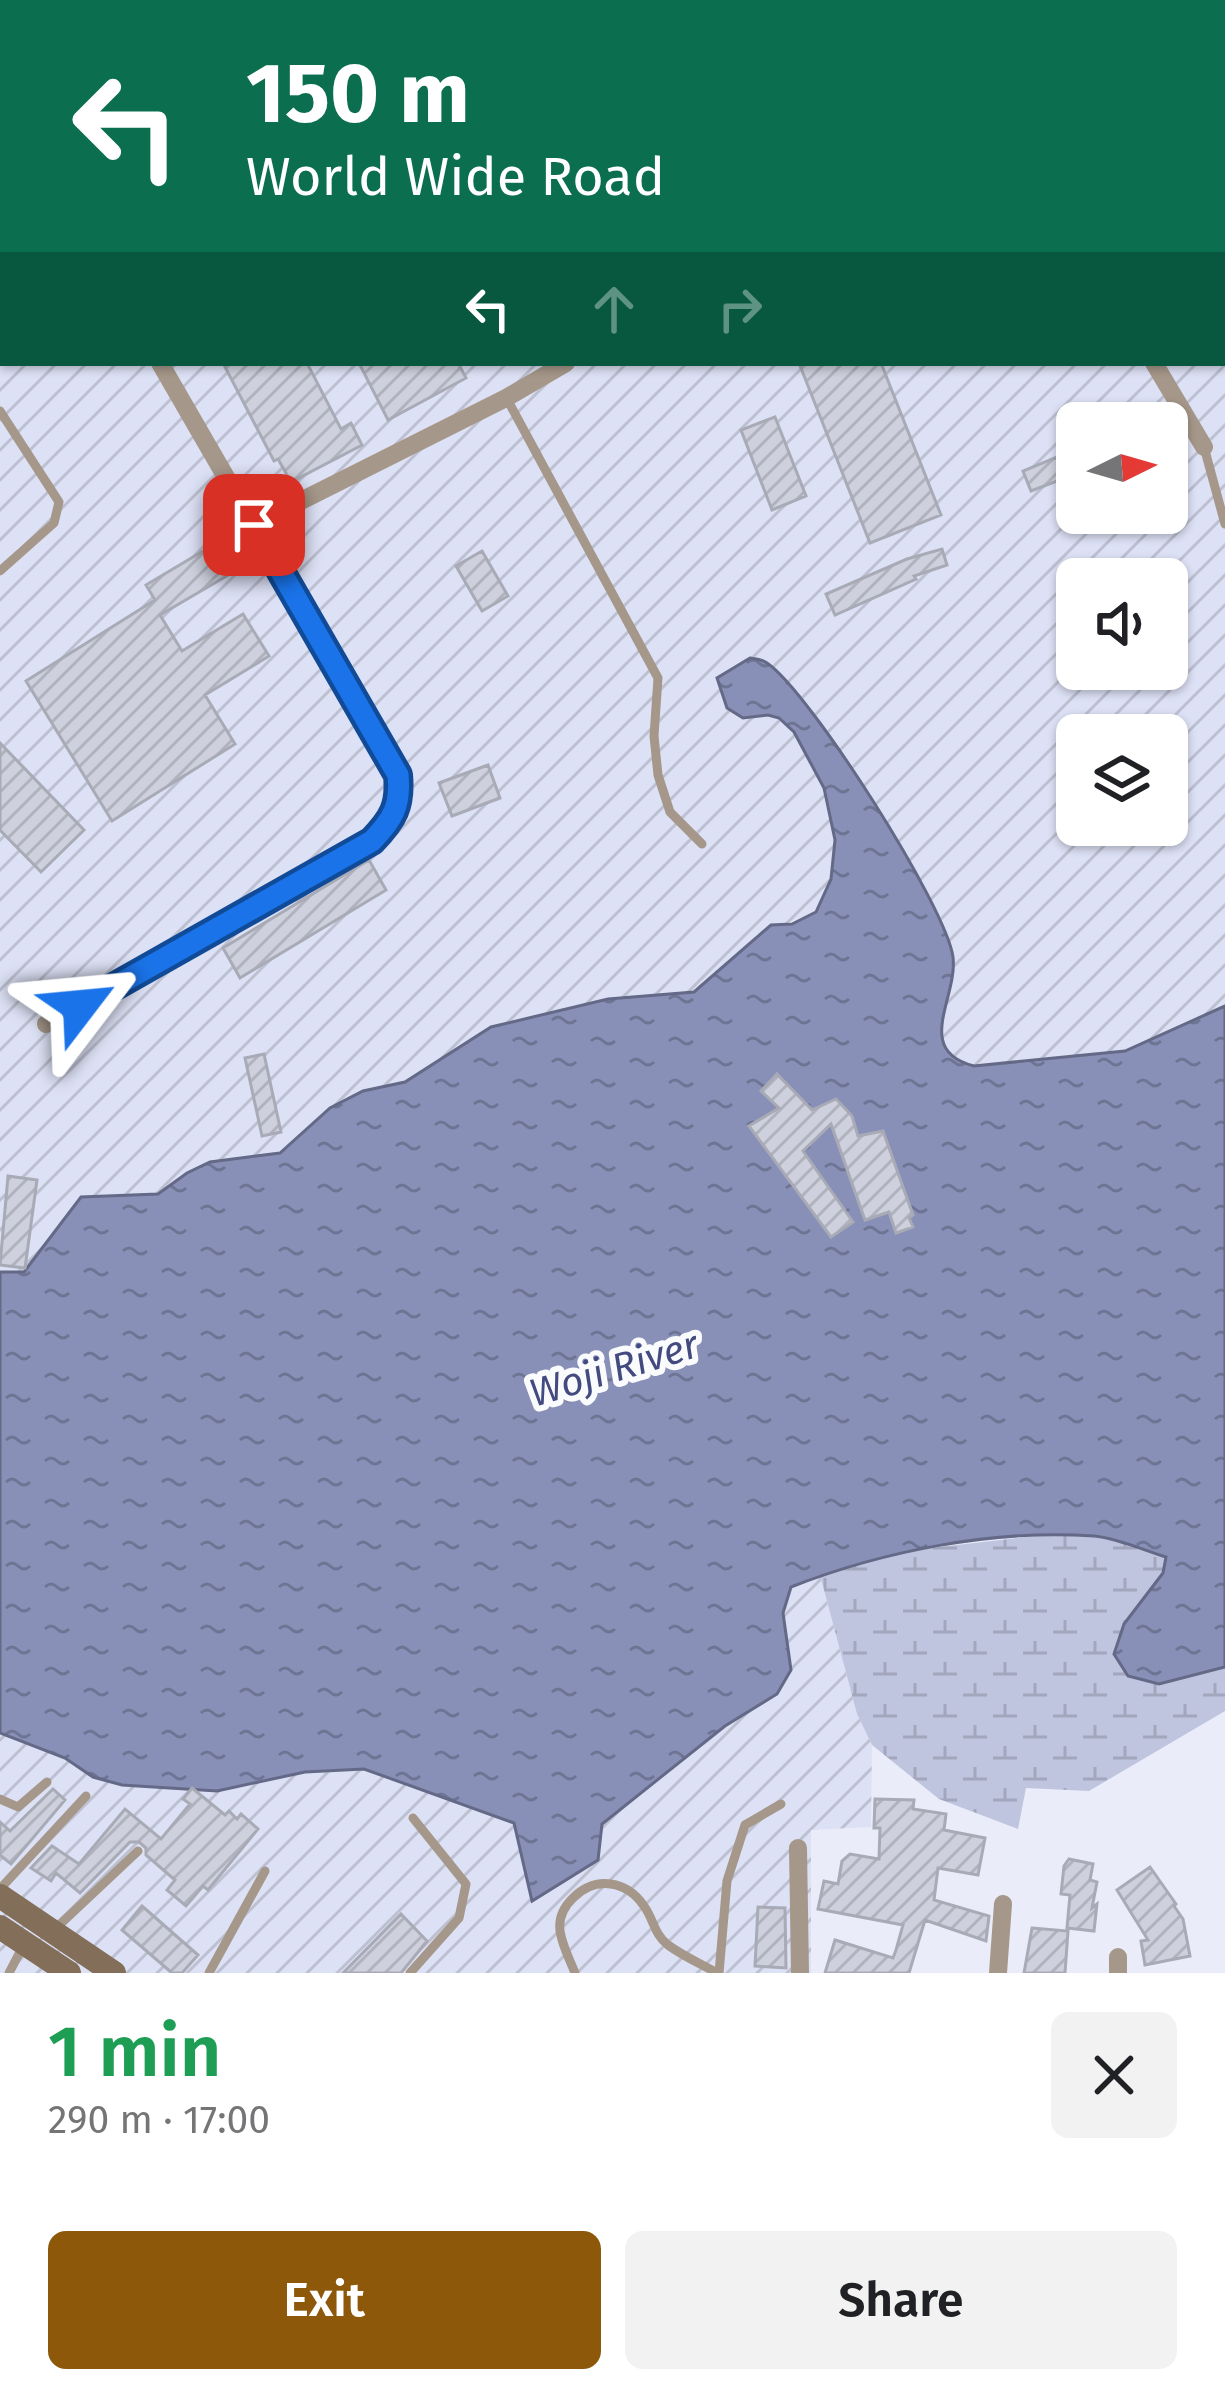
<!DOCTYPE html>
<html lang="en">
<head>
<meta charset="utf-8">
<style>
  :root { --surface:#fff; --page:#f2f2f2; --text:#202124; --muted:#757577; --accent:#8d5809 }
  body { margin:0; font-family:"Fira Sans",sans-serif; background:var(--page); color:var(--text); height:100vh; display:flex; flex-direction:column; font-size:45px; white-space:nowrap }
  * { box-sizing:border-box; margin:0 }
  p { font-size:39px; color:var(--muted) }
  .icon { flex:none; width:66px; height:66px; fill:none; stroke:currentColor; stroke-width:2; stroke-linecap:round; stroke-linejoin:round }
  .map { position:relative; height:1973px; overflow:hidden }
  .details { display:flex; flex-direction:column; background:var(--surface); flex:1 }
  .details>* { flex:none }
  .banner { position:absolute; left:0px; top:0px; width:1227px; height:366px; box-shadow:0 3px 9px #0004; background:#0b6e4f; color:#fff; overflow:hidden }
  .needle { width:78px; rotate:85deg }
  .buttons { position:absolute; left:1056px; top:402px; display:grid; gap:24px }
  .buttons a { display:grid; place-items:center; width:132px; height:132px; border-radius:18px; background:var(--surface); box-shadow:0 3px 9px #0004; font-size:60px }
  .pin { position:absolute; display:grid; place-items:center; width:102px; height:102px; color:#fff; margin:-51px; border-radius:24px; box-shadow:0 6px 18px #0006 }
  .me { position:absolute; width:132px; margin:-66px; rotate:61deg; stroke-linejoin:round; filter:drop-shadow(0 0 9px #0008) }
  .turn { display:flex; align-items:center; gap:42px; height:252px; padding:0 48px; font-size:54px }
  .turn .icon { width:156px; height:156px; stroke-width:2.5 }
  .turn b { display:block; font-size:84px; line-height:102px }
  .lanes { display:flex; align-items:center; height:114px; padding:0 48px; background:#0003; justify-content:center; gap:60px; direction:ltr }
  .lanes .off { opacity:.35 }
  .round { display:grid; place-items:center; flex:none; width:126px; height:126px; border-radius:18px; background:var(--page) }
  .overview { display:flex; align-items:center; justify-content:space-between; height:204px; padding:0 48px }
  h1 { font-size:72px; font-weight:600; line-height:90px; color:#1e9e55 }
  .button { display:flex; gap:24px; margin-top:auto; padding:24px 48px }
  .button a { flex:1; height:138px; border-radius:18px; background:var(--accent); color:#fff; font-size:48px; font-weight:600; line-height:138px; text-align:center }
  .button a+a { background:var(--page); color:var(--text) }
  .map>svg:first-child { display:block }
  .industrial { fill:url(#industrial-furrows); fill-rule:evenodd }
  .wetland { fill:url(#wetland-marsh) }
  .water { fill:url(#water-ripples); stroke:#636986; stroke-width:3 }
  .building { fill:url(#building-hatch); stroke:#a8abb6; stroke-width:3 }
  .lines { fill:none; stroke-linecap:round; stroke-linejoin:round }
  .lane { stroke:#a59789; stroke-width:9 }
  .street { stroke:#a59789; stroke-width:18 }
  .secondary { stroke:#826e59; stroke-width:24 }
  .route-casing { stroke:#114b97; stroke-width:30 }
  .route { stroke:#1a73e8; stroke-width:21 }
  .labels { text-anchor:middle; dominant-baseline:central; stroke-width:12; stroke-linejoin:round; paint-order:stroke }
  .water-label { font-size:39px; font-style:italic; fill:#434a80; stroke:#fafbfd }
</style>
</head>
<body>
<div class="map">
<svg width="1225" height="1973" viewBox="0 0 1225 1973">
  <defs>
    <pattern id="industrial-furrows" width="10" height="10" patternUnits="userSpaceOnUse" patternTransform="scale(3)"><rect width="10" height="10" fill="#dde1f5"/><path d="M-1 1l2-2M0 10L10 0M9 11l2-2" fill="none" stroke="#bcc0d1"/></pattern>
    <pattern id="wetland-marsh" width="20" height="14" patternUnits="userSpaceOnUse" patternTransform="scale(3)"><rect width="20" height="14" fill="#bfc4df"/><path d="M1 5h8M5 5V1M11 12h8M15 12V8" fill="none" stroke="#a3a7be"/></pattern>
    <pattern id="water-ripples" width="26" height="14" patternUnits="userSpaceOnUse" patternTransform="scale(3)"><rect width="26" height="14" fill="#8890b7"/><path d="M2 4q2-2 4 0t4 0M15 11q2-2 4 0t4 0" fill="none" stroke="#6e7493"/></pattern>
    <pattern id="building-hatch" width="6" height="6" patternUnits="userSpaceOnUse" patternTransform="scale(3)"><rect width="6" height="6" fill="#ced1dd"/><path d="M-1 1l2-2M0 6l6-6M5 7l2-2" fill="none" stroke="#b0b2bd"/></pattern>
  </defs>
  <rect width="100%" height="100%" fill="#eaedf9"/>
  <path class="industrial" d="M0,0H1225V1006L1125,1051L973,1066L956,1062L943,1046L941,1026L953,978L891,836L870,798L808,704L743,718L767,715L779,718L794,732L824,788L835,840L831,879L816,912L756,935L740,955L694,992L608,999L491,1027L405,1082L363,1091L331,1108L281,1153L210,1162L187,1173L158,1194L81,1197L24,1272H0ZM3,3H1224V363H3ZM1077,423H1167V513H1077ZM1077,579H1167V669H1077ZM1077,735H1167V825H1077Z
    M820,1575L857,1714L872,1745L871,1827L811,1830V1973H0V1733L65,1758L93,1777L217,1791L305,1772L364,1769L514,1823L533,1900L598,1860L602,1824L725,1726L777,1694L791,1670L783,1613L791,1587Z"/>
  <path class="wetland" d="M1035,1536H1098L1166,1556L1163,1572L1124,1624L1159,1684L1225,1667V1711L1089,1791L1026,1788L1018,1829L939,1799L872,1745L857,1714L820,1575L895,1552Z"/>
  <path class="water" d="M750,658C757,659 762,659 767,663C810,692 946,906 953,957C958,998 913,1050 974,1066L1125,1051L1225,1006V1667L1159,1684L1128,1676L1114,1654L1124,1624L1163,1573L1166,1557C1143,1550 1117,1538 1094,1536C994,1529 883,1551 791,1587L783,1613L791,1670L777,1694L725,1726L602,1824L598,1860L532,1901L514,1823L364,1769L305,1772L217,1791L122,1785L93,1777L65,1758L0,1733V1272H24L81,1197L158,1194L187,1173L210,1162L280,1153L330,1108L363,1091L405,1082L491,1027L608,999L694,992L771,925L792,924L816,912L831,879L835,840L824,788L794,732L779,718L768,715L743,718L727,708L717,678Z"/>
  <path class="building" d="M223,363H307L341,429L351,423L362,445L291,482L278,459L274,461Z
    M359,363H458L466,378L388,420Z
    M799,363H881L941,515L870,543Z
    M775,417L806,496L772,510L741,430Z
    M1057,457L1065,478L1031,491L1023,471Z
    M225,538L242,567L160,615L182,651L243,614L269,656L205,695L235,744L112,821L26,681L155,600L146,585Z
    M942,549L947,565L914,576L916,579L835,615L826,594L907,559Z
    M482,551L508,596L482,611L456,566Z
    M0,743L84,830L41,872L0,830Z
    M488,765L500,798L452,816L439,783Z
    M369,860L386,890L240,978L223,948Z
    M264,1054L281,1132L262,1136L245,1058Z
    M777,1074L812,1110L836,1099L852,1116L858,1136L883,1131L913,1215L909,1218L913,1227L896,1233L889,1212L865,1220L831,1124L803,1151L853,1222L831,1237L749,1126L779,1108L761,1091Z
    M8,1176L37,1180L25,1268L0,1265Z
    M192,1788L225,1815L229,1811L237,1819L241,1814L258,1829L208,1890L203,1886L186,1906L167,1890L175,1880L146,1855V1848L139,1842H130L80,1893L56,1873L51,1881L31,1868L52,1846L79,1864L125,1809L161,1839L190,1804L183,1799Z
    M53,1789L65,1800L11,1864L0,1855V1822L10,1831Z
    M875,1799L914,1800L913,1809L946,1814L944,1830L985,1838L978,1875L938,1868L934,1900L989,1916L986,1941L925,1920L909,1973H825L835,1940L893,1958L896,1950L903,1925L818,1909L824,1881L838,1884L842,1861L850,1854L879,1859L880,1828H874Z
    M1069,1859L1093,1864L1090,1880L1097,1882L1092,1908L1097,1904L1094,1931L1067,1928L1070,1895L1061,1894L1064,1866Z
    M1150,1867L1176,1904L1174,1906L1183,1919L1190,1956L1145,1965L1141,1941L1148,1940L1117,1890Z
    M142,1906L198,1955L182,1973H172L122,1930Z
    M758,1907L785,1908L786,1968L755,1966Z
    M401,1914L427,1941L401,1973H343Z
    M1032,1928L1068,1931L1065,1973H1024Z"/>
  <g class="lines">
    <path class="lane" d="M193,0L194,3
      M1224,148H1225
      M1224,252L1225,255
      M507,399L658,678L654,736L658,775L670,812L702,844
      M0,411L59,502L54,523L0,571
      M1204,447L1225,524
      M0,1799L18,1807L47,1782
      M0,1889L86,1796
      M54,1930L138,1851
      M9,1973L23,1946
      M209,1973L265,1871
      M410,1973L459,1918L466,1884L413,1818
      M575,1973C564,1945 548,1922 573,1898C596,1875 627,1881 644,1906C654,1920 654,1934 668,1945C683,1956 701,1964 717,1973
      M719,1973L727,1881L745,1825L781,1804"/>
    <path class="street" d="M1063,0V3
      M0,87L3,92
      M1154,363L1204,447
      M253,525L506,398L566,363
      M46,1024L372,841C393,819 401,806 398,775L160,363
      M798,1848L800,1973
      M1118,1957V1973
      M998,1973L1003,1904"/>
    <path class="secondary" d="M0,1896L114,1973
      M0,1927L69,1973"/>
  </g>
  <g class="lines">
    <g class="route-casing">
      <path id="route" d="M80,1006L372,841C393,819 401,806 398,775L254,525"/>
    </g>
    <use href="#route" class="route"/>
  </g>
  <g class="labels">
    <g class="water-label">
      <text transform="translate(614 1369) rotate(-17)">Woji River</text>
    </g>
  </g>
</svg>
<div class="buttons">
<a><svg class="needle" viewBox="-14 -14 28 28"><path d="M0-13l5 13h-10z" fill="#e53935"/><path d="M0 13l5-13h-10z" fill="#757577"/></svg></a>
<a><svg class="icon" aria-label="sound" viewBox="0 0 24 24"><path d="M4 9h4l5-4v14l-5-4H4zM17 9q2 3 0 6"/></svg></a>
<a><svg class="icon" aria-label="layers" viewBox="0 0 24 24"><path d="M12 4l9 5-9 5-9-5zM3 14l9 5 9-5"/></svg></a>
</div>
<div class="pin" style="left:254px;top:525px;background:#d93025"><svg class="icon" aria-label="arrive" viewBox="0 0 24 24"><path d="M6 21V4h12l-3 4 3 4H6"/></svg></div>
<svg class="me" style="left:80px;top:1006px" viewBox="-20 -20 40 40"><path d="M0-17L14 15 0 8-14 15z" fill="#1a73e8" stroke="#fff" stroke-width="4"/></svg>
<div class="banner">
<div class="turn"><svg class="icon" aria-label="left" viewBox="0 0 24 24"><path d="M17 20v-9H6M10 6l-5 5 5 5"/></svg><div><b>150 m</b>World Wide Road</div></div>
<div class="lanes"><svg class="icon" aria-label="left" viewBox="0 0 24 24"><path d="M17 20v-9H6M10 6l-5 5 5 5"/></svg><svg class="icon off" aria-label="ahead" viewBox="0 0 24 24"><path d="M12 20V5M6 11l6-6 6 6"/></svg><svg class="icon off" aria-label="right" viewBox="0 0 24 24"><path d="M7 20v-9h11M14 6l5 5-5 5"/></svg></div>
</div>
</div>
<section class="details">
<div class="overview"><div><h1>1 min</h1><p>290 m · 17:00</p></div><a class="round"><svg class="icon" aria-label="close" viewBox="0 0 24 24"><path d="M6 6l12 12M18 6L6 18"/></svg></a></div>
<div class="button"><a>Exit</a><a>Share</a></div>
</section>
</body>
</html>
